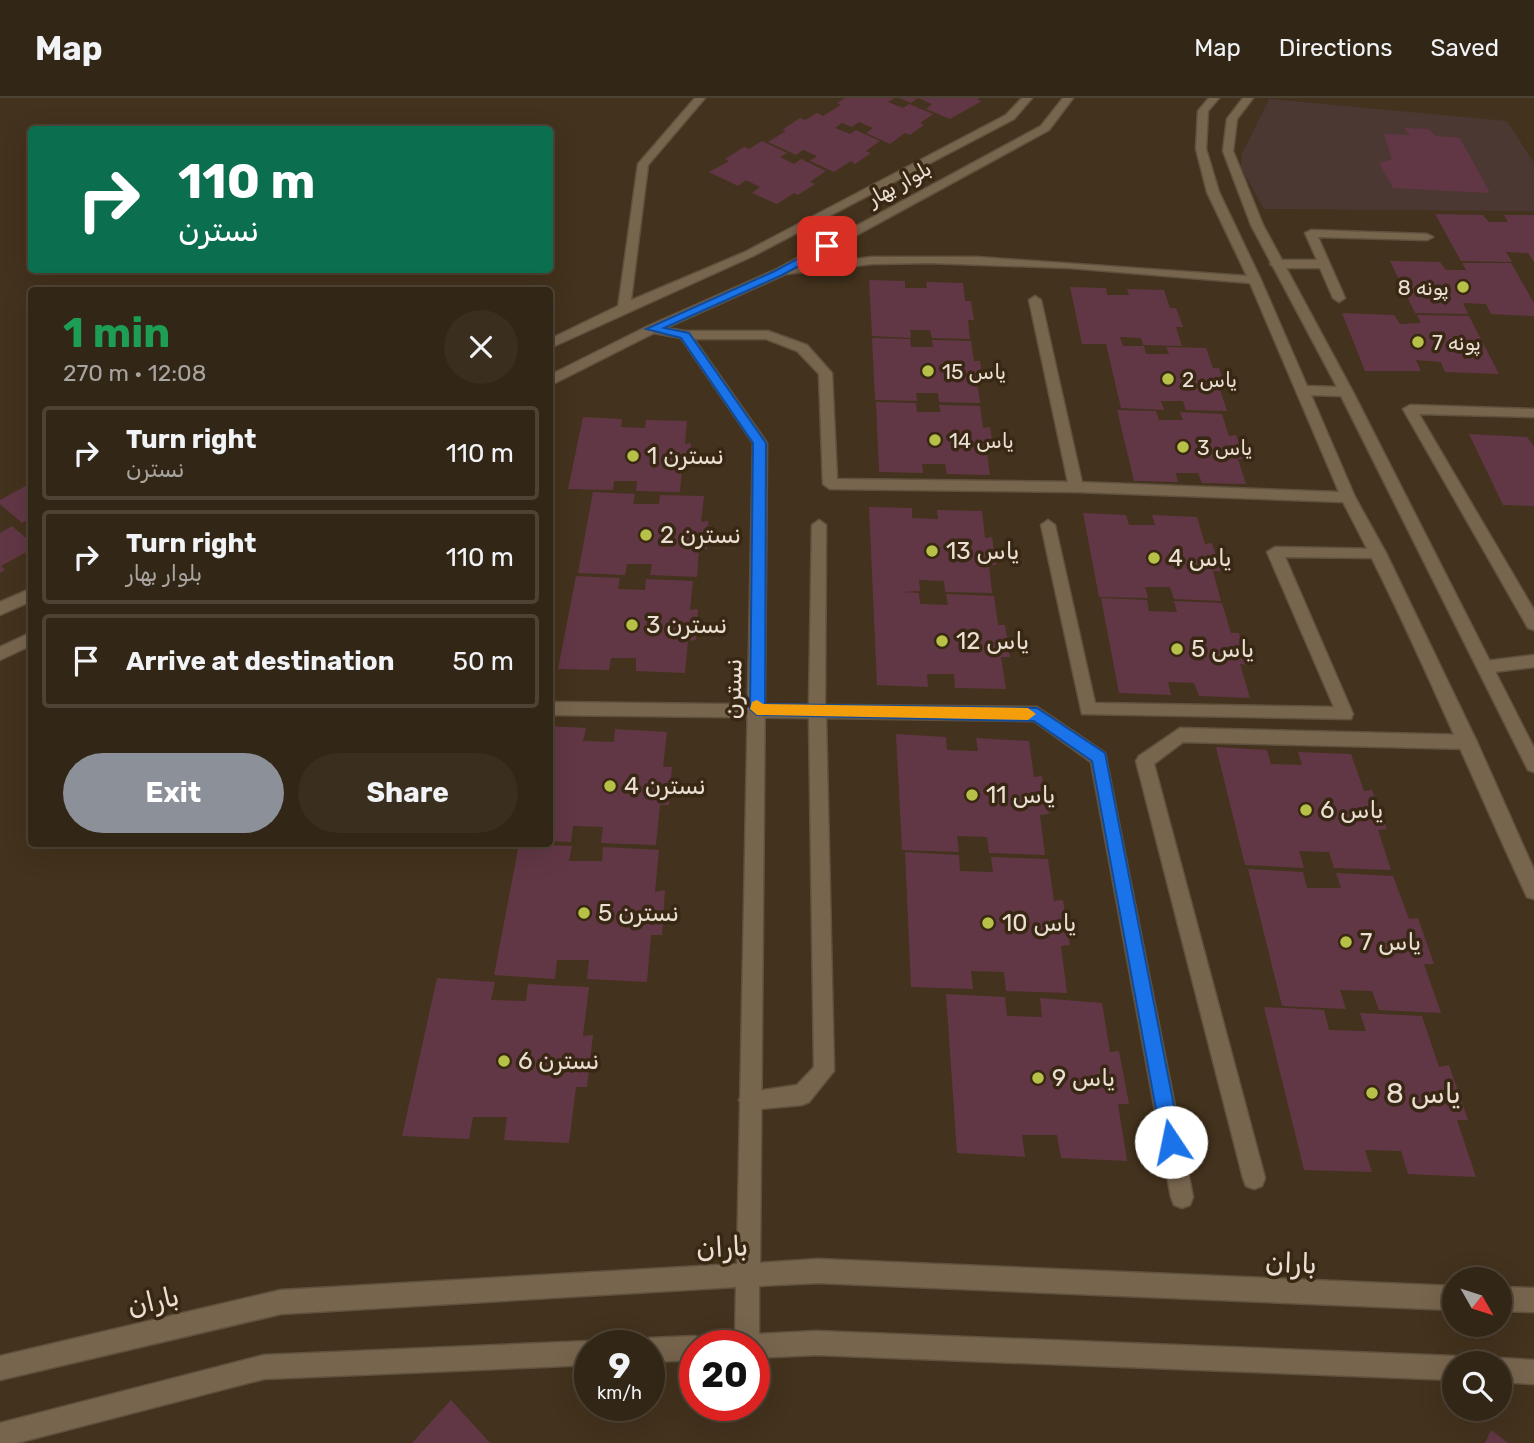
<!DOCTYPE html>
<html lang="en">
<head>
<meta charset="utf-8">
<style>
  :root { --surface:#322616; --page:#3a2e1f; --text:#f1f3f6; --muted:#a8a5a1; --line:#4d4335; --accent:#8c9099 }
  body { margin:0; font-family:Rubik,Vazirmatn,sans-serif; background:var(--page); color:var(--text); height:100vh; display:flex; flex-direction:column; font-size:26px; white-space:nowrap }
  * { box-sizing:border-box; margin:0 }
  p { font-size:23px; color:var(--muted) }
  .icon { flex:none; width:38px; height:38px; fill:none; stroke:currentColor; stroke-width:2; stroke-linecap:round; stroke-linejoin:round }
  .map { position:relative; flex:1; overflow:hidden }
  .sheet { position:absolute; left:28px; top:189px; width:525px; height:560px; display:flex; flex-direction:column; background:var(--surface); border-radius:7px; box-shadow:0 7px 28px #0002,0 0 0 2px var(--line) }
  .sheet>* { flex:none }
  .guide { position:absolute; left:28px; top:28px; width:525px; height:147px; border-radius:7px; box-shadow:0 7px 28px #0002,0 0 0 2px var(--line); background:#0b6e4f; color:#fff; overflow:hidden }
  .needle { width:46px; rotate:129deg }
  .controls { position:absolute; left:1442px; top:1169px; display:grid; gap:14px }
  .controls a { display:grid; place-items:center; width:70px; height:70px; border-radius:50%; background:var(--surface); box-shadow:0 7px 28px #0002,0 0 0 2px var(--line); font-size:35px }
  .speed { position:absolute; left:574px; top:1232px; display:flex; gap:14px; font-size:35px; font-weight:700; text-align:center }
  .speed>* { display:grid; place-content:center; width:91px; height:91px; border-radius:50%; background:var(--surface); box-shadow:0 7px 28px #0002,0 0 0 2px var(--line); line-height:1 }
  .speed small { font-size:18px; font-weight:400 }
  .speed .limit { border:10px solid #d22; background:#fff; color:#111 }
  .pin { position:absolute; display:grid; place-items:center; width:60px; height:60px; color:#fff; margin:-30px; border-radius:14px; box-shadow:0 4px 10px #0006 }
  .me { position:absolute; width:77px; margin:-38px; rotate:349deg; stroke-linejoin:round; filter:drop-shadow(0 0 5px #0008) }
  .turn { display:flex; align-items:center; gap:24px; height:147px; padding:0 35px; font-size:32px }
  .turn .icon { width:91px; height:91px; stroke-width:2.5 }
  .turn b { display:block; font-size:49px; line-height:60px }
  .round { display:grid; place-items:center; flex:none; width:74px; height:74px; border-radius:37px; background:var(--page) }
  .summary { display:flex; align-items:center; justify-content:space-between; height:119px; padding:0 35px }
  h1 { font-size:42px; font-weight:700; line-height:52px; color:#1e9e55 }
  .action { display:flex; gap:14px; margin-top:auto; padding:14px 35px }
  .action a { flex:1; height:80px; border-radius:42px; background:var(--accent); color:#fff; font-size:28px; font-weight:700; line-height:80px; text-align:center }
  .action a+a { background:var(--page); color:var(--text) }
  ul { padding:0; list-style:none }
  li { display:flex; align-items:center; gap:21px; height:94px; margin:0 14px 10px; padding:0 21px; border:4px solid var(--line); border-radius:7px }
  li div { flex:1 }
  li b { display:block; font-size:26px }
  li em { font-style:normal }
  header { display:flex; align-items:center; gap:42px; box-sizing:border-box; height:98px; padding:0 35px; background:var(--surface); border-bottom:2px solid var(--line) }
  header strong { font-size:33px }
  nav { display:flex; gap:38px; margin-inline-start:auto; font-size:24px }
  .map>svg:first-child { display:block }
  .education { fill:#4c3832 }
  .building { fill:#623745 }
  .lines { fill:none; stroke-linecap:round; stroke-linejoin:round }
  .service-casing { stroke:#5f513e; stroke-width:3 }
  .minor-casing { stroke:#5f513e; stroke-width:3 }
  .service { fill:#78654e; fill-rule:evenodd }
  .minor { fill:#78654e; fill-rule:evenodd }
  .route { fill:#1a73e8; stroke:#114b97; stroke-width:2 }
  .slow { fill:#f59e0b }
  .poi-dot { fill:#b7c148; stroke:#382813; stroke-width:2.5 }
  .labels { text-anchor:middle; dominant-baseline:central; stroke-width:7; stroke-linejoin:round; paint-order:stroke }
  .far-street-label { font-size:21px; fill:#eadfd2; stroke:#382813 }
  .far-poi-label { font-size:21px; fill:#eadfd2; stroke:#382813; text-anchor:start }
  .poi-label { font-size:24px; fill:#eadfd2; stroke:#382813; text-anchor:start }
  .street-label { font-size:24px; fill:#eadfd2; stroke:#382813 }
  .near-poi-label { font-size:28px; fill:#eadfd2; stroke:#382813; text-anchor:start }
  .near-street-label { font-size:28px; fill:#eadfd2; stroke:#382813 }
</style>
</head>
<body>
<header>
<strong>Map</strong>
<nav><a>Map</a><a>Directions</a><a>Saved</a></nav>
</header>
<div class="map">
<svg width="1534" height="1345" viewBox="0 0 1534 1345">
  <rect width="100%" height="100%" fill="#43321d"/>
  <path class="education" d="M1269,1L1507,23L1534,65V113L1264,111L1241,70L1242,56Z"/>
  <path class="building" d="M845,0H894L888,4L903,10L909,6L933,16L920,25L924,27L910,37L905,35L890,46L866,35L873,30L859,24L852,29L842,25L835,30L850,36L856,32L880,43L866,53L871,55L855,66L851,63L834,74L810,63L817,58L803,52L796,57L768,44L786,33L782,32L800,20L805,22L817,15L823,18L841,7L837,5Z
    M899,0H980L977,2L982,3L950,21L926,11L932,6L918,0L911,5Z
    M1404,30L1429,31L1435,38L1460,40L1490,95L1393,90L1379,65L1392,61L1384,36L1410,37Z
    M762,43L787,55L780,59L794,66L801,61L826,73L810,84L815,86L798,97L794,95L777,106L752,95L760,89L746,82L738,88L709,74L729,63L725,61L744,49L749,51Z
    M1435,116L1483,117L1489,124H1508L1504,117H1534V164L1528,155L1506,154L1512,164L1461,163Z
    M1390,163L1440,164L1446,172H1466L1462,165H1511L1534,205V218L1491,216L1486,206L1463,205L1468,216L1415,215Z
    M869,182L905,183V190H927L926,184L963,185L965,203H971L974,222H968L970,241L932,240L930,232H910L911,240L872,238Z
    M1070,189L1106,190L1107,197H1129L1127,191L1164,192L1170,210H1176L1183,229H1176L1182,248L1143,247L1141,240L1120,239L1123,248H1144L1146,256H1169L1166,249L1206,250L1213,270H1219L1226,291H1220L1227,313L1186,312L1183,303H1161L1164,312L1121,310L1106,246H1082Z
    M1342,215L1394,217L1400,226L1421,225L1417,217L1469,218L1499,276L1445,274L1441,264L1416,262L1421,273H1365Z
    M872,240L910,241L911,249H933L932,242L971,243L974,263H980L983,284H977L980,305L939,304L938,295H916L917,303L875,302Z
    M876,304L916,305L917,314H941L939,307L980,308L983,330L990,329L994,353H987L990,377L947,376L945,366H922L923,375L879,374Z
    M1117,312L1156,313L1159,322H1183L1180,314L1222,316L1229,338L1236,337L1245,361H1238L1246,386L1202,385L1198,375H1176L1178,384L1134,383Z
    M583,319L622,321L621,329L645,330L646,322L687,323L685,346L691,345L690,369L682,370L680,394L636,393L637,383H614L613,392L568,391Z
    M1469,336L1527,339L1534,348V408L1503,407Z
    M32,378V419L22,425L0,406V402L31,385L26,381Z
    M593,394L635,396L633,406H659L660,397L704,398L701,424L708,423L707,451H699L697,479L650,477L652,466H627L625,477L578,475Z
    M869,409L912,410V420L938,421L937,412L982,413L985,440L992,439L996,467H989L992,495L945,494L944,483L919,482L920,493L901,494L919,495L920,506L948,507L946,496L994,498L998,527H1005L1010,559H1001L1006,591L955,590L954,576H927L928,589L877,587Z
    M1083,415L1126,417L1129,427H1155L1152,417L1197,419L1205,446L1212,445L1221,473H1213L1221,503L1174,501L1170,489H1145L1148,500L1099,499Z
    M12,428L32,445V451L1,468L5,472L0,475V435Z
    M576,478L620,480L618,491L645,492L646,481L693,483L690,512L698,511L696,542L688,543L685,575L636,573V560H611L609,572L558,571Z
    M1101,500L1147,502L1149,513L1177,514L1174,503L1222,505L1231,535H1239L1249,567L1240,566L1250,600L1199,598L1194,585L1168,584L1171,597L1119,595Z
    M550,628L586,630L583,643L614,644L615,631L667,634L663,669H672L669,707H660L656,747L601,745L603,729L573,728L571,744L550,743Z
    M896,636L946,639L947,652L978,653L976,640L1029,643L1034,679L1042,678L1049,716L1040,717L1045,757L989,755L987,739L957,738L959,754L902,752Z
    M1216,649L1267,652L1271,666L1302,667L1298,654L1351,656L1364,693L1372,692L1387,731L1378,732L1391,772L1334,770L1329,754L1299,753L1304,770L1245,767Z
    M519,746L572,748L569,763H602L603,749L659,752L655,794L665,792L662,837H651L647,884L587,881L589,862H557L555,881L494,877Z
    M905,754L959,757L960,773L993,774L991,759L1048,761L1054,803L1063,802L1070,847L1061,848L1067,895L1006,893L1004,874L971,873L973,891L911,889Z
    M1248,771L1303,774L1307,790H1341L1336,775L1393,778L1409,821L1418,820L1434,866H1424L1441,915L1379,912L1372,893L1340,892L1346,911L1282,908Z
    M437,880L495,884L491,902L526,903L528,886L589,889L583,938L593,937L587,989H576L569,1045L504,1042L507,1019H473L469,1041L402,1038Z
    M946,896L1005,899L1007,918L1042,919L1040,900L1102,905L1110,954L1119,953L1129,1006H1118L1127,1063L1061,1060L1057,1037H1022L1025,1059L957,1055Z
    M1264,909L1324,912L1329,932L1366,933L1360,915L1422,918L1439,969L1449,967L1468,1022H1457L1476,1079L1408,1076L1401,1053L1365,1052L1372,1074L1304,1072Z
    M451,1302L490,1345H412Z
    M1491,1332L1508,1345H1485Z"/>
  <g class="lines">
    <g class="service-casing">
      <path id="service" d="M695,0H705L648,67L630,210L624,214L620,213L618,210L638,66Z
        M1311,132L1427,136L1433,139L1427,142L1318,139L1345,200L1339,204L1333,200L1320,170H1276L1270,166L1276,162H1317L1305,135Z
        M1035,198L1041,202L1083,389L1076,394L1069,389L1029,202Z
        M1410,307L1534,311V319L1419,316L1534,512V532L1528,530L1403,311Z
        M819,422L826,427L825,607L1037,609L1105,655L1193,1099L1190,1107L1182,1110L1174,1107L1171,1099L1091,664L1034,623L826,620L834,973L809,1004L802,1007L750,1012L743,1009L739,1002L743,995L797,987L814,969L809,620L550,617V604L809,607L812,427Z
        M1048,422L1055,427L1095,605L1334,609L1267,454L1275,449L1383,451L1386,455L1378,460L1285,459L1353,616L1351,621L1082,616L1041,427Z
        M1534,557V569L1486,575L1478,569L1486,563Z
        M1180,630L1468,637L1474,639L1477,644L1474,649L1468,651L1183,644L1154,666L1265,1080L1262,1088L1254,1091L1246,1088L1243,1080L1136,663L1139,658Z"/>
    </g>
    <g class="minor-casing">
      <path id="minor" d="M1022,0H1032L1014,21L753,158L550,250V241L620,207L745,154L1006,17Z
        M1063,0H1073L1049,32L800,168L872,159H977L1247,178L1207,94L1196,51L1198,13L1209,0H1219L1208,13L1206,51L1219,94L1261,182L1307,288L1337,289L1251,127L1223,53L1227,21L1243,0H1253L1237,21L1233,53L1263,127L1353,294L1534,650V674L1528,672L1341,298L1311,297L1355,399L1386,455L1477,644L1534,772V801L1527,799C1466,667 1411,532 1343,404L1076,394L830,391L823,386L819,276L797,253L766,241H694L767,345L760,1165L818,1161L1454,1188V1212L818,1185L759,1188V1236L817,1233L1454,1258L1463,1261L1464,1265H1454V1282L817,1257L754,1260V1248H735L736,1189L281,1216L0,1282V1258L281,1192L737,1166L753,345L681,240L654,235L555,285L550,286V277L648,228L775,172L1041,28ZM930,165L1070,170L1250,185L1339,394L1076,384L837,381L832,275L807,247L768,233H685L666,230L786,176L872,166Z
        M32,490V503L0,517V504Z
        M32,534V547L0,562V549Z
        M1500,1189L1534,1190V1214L1500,1213Z
        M695,1238L703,1242L706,1248H695V1262L649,1264V1248H639L641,1244L649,1240Z
        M590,1243L599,1248H590V1267L264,1281L17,1345H0V1325L264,1257Z
        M1500,1260L1534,1262V1286L1500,1284V1265H1491Z"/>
    </g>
    <use href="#service" class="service"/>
    <use href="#minor" class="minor"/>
  </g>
  <path class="route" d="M827,145L832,148L831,151L782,177L664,230L689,235L766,345L765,606L1037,610L1105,655L1181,1044L1178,1051L1171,1054L1164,1051L1162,1044L1092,663L1034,623L757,617L750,611L753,345L681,240L646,231L775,173Z"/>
  <path class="slow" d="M757,602L763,606L1028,610L1036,616L1028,622L757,617L750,611L752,604Z"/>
  <g class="poi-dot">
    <circle cx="1463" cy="189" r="7"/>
    <circle cx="1418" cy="244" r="7"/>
    <circle cx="928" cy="273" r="7"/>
    <circle cx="1168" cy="281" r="7"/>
    <circle cx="935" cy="342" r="7"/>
    <circle cx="1183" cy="349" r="7"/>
    <circle cx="633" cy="358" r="7"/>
    <circle cx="646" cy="437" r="7"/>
    <circle cx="932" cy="453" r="7"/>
    <circle cx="1154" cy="460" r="7"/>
    <circle cx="632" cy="527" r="7"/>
    <circle cx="942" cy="543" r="7"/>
    <circle cx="1177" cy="551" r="7"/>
    <circle cx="610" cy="688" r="7"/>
    <circle cx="972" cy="697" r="7"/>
    <circle cx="1306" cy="712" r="7"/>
    <circle cx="584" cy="815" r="7"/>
    <circle cx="988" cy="825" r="7"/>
    <circle cx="1346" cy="844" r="7"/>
    <circle cx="504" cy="963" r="7"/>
    <circle cx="1038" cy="980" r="7"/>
    <circle cx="1372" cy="995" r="7"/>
  </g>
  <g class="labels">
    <g class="far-street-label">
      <text transform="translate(899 85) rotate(-29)">بلوار بهار</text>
    </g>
    <g class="far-poi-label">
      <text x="1449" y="189" text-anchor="end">پونه 8</text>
      <text x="1432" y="244">پونه 7</text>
      <text x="942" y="273">یاس 15</text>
      <text x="1182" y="281">یاس 2</text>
      <text x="949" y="342">یاس 14</text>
      <text x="1197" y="349">یاس 3</text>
    </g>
    <g class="poi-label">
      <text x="647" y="358">نسترن 1</text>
      <text x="660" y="437">نسترن 2</text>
      <text x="946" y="453">یاس 13</text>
      <text x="1168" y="460">یاس 4</text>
      <text x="646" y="527">نسترن 3</text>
      <text x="956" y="543">یاس 12</text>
      <text x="1191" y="551">یاس 5</text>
      <text x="624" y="688">نسترن 4</text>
      <text x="986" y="697">یاس 11</text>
      <text x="1320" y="712">یاس 6</text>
      <text x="598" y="815">نسترن 5</text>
      <text x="1002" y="825">یاس 10</text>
      <text x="1360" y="844">یاس 7</text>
      <text x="518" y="963">نسترن 6</text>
      <text x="1052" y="980">یاس 9</text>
    </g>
    <g class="street-label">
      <text transform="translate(733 591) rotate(-89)">نسترن</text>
    </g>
    <g class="near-poi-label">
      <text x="1386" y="995">یاس 8</text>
    </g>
    <g class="near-street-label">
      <text transform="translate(722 1149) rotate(-3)">باران</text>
      <text transform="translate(1291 1165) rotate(2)">باران</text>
      <text transform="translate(153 1203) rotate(-13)">باران</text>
    </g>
  </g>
</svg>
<div class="controls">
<a><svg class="needle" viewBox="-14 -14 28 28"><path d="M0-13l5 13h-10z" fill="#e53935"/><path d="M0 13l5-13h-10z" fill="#a8a5a1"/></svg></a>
<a><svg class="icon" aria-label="search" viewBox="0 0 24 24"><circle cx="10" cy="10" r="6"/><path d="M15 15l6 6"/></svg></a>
</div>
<div class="speed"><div>9<small>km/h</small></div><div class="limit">20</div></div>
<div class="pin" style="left:827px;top:148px;background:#d93025"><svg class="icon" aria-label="arrive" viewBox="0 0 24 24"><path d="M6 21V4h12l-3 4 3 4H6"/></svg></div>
<svg class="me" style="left:1171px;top:1044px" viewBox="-20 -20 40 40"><circle r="19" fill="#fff"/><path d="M0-13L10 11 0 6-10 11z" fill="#1a73e8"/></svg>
<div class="guide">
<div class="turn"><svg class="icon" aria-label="right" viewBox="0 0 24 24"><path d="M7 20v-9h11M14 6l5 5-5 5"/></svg><div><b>110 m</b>نسترن</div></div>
</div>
<section class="sheet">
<div class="summary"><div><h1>1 min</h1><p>270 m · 12:08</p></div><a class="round"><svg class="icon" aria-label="close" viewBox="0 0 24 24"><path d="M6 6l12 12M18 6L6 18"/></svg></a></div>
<ul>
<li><svg class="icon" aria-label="right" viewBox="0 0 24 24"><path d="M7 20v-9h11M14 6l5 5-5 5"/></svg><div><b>Turn right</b><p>نسترن</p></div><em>110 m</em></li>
<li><svg class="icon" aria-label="right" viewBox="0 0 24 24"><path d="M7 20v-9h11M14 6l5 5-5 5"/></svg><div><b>Turn right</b><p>بلوار بهار</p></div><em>110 m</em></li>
<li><svg class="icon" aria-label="arrive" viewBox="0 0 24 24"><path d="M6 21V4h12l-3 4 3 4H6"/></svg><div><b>Arrive at destination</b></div><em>50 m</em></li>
</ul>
<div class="action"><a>Exit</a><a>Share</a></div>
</section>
</div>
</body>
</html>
